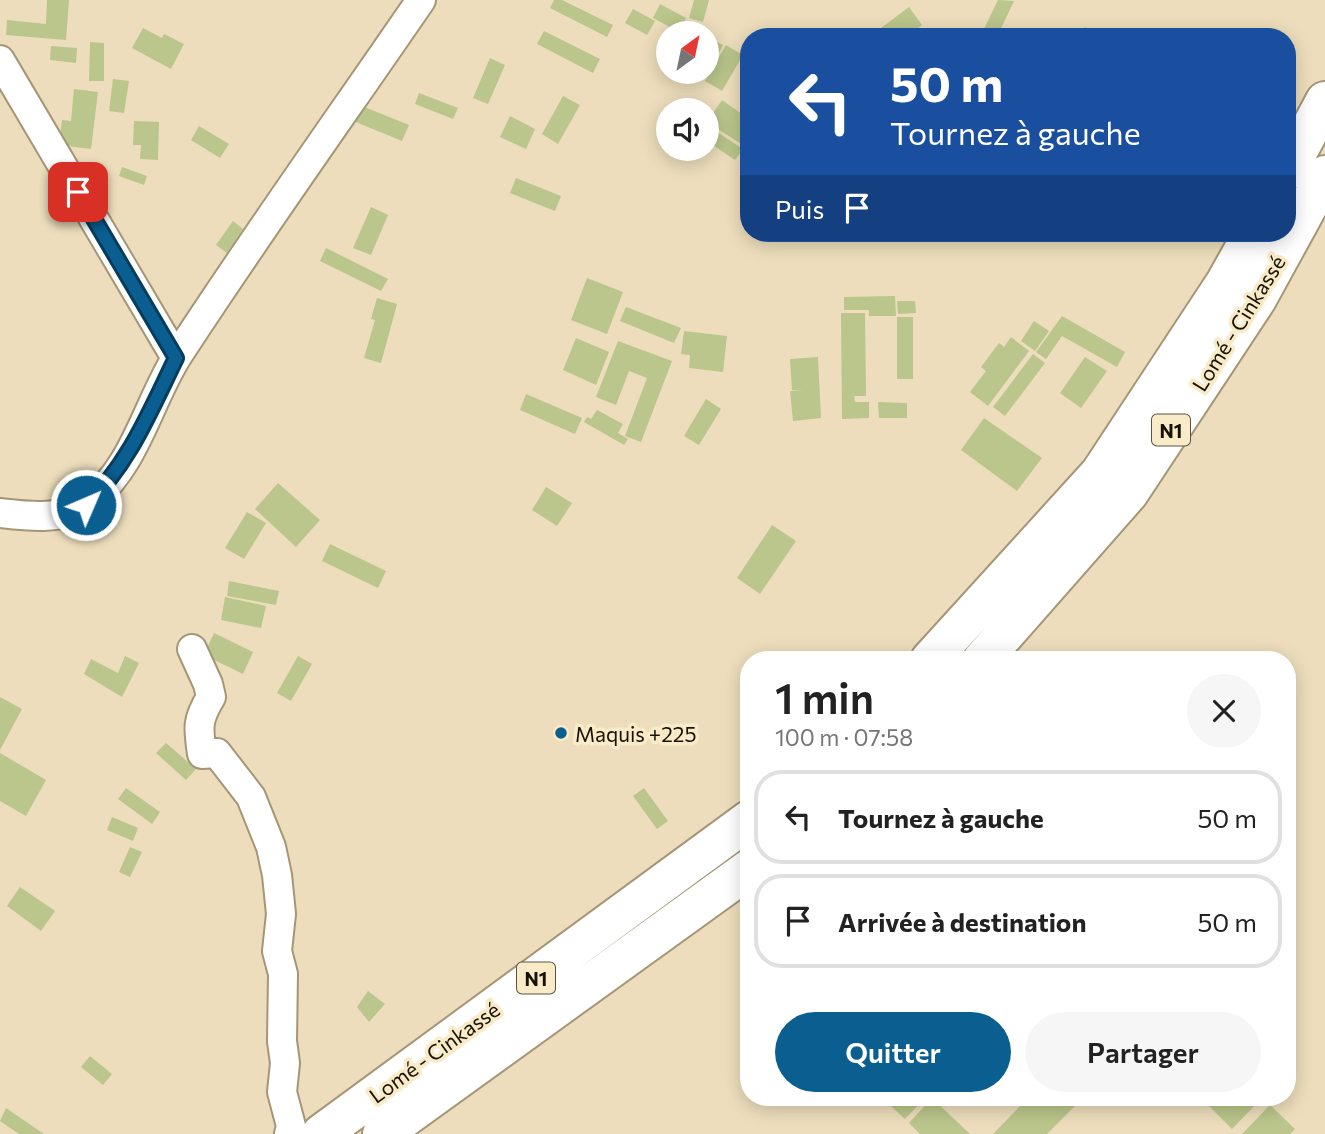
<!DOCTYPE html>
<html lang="fr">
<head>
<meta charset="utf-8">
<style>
  :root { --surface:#fff; --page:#f6f6f6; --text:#222; --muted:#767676; --line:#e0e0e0; --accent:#0a5e90 }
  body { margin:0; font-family:Commissioner,sans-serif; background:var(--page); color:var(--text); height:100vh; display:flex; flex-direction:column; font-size:26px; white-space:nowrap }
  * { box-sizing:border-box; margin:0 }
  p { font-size:23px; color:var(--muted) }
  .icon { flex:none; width:38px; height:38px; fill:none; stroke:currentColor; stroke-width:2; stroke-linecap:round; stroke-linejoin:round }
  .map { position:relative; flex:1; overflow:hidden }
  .sheet { position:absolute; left:740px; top:651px; width:556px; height:455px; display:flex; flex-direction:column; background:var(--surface); border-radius:28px; box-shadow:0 4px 18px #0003 }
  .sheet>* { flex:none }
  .banner { position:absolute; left:740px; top:28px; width:556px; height:214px; border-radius:28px; box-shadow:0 4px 18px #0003; background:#1a4fa0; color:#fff; overflow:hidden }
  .needle { width:46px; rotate:33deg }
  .controls { position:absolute; left:656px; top:21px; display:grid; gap:14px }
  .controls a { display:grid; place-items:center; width:63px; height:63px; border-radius:50%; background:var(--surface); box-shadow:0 4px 18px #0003; font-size:35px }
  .pin { position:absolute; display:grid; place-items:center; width:60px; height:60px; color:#fff; margin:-30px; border-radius:14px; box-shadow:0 4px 10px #0006 }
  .me { position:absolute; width:77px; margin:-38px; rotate:45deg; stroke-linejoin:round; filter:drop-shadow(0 0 5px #0008) }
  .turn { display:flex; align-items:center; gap:24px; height:147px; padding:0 35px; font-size:32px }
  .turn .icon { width:91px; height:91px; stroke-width:2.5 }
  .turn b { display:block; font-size:49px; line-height:60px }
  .then { display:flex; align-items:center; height:66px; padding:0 35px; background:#0003; gap:14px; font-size:26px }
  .round { display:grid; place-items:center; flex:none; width:74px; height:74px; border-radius:37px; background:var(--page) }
  .head { display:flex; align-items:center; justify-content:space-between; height:119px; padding:0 35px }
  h1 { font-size:42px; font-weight:600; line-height:52px }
  .action { display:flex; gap:14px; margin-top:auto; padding:14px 35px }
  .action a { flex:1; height:80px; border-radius:42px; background:var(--accent); color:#fff; font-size:28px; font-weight:600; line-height:80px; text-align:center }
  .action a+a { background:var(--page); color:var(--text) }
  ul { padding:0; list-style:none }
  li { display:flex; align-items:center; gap:21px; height:94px; margin:0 14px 10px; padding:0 21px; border:4px solid var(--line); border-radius:28px }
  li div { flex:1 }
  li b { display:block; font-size:26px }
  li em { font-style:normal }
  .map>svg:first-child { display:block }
  .building { fill:#bac68b }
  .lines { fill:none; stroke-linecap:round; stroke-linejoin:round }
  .minor-casing { stroke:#a49676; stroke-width:32 }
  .highway-casing { stroke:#a49676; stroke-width:42 }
  .minor { stroke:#fff; stroke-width:28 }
  .highway { stroke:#fff; stroke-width:38 }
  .route-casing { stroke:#063d5e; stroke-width:18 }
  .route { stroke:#0a5e90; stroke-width:12 }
  .poi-dot { fill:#0a5e90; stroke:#faebc8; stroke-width:2.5 }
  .labels { text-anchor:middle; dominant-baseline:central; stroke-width:7; stroke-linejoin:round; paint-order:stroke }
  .shield { fill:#faebc8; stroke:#5b5340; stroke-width:2 }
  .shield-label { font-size:19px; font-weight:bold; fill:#171206 }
  .street-label { font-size:21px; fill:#171206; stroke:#faebc8 }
  .poi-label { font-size:21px; fill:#171206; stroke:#faebc8; text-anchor:start }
</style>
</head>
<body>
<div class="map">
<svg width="1325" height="1134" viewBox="0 0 1325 1134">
  <rect width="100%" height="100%" fill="#edddbc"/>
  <path class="building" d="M47,0H69L66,40L6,35L7,20L46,24Z
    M554,0H562L613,25L607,37L550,8Z
    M694,0H709L703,22L689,18Z
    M998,0L1014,1L997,37H980Z
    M660,4L686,18L679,32L653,18Z
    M909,7L922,25L907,37H869Z
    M633,9L655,21L647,35L625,23Z
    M1085,27L1097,32L1095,37H1080Z
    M143,28L162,38L164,34L184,44L171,69L132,48Z
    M544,31L600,59L593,73L537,44Z
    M707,37L723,45L715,61L707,57Z
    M90,42L104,43V81H89Z
    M726,45L743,55L722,91L705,81Z
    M51,46L77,48L76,63L50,60Z
    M490,58L505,65L488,104L473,98Z
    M113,79L129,81L124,113L109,111Z
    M74,89L98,92L91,149L59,145L62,120L71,121Z
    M419,93L458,108L453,119L415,104Z
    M563,96L580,105L558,144L542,134Z
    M722,100L749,119V149L707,122Z
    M357,104L409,125L402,141L351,120Z
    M510,116L535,129L526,149L500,137Z
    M134,121L159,122L158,160L140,159L141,145H133Z
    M199,126L229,144L220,158L191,140Z
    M708,126L743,149L735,160L707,141Z
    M122,167L147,176L144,185L119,176Z
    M516,178L561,196L555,211L510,193Z
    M371,207L388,215L371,255L353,248Z
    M233,221L243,229L227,253L216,245Z
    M326,248L388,279L381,291L320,261Z
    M587,278L623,292L607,334L571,320Z
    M895,296L896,316H869V310H844V297Z
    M377,298L397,304L381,363L364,358L375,320L371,319Z
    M897,301H915L916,313L898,314Z
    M626,307L681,328L674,343L620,321Z
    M841,313H865L866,396H854L855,402H869V418L842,419Z
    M1062,316L1125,352L1117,367L1062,336L1046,359L1036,352Z
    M897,317H913V379H897Z
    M1034,321L1049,331L1035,351L1021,341Z
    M684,331L727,336L723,372L689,368L690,355L681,354Z
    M1011,337L1029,351L988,406L970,392L986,371L981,367L999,343L1004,347Z
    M576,338L609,352L596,385L563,370Z
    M618,341L672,361L641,442L625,436L647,378L629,371L616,405L596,397Z
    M1033,354L1045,363L1005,416L993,407Z
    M818,357L821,418L793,421L790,391L803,390H792L790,359Z
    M1085,357L1107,371L1081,408L1060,393Z
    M526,394L582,418L575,434L520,410Z
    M706,399L721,409L699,445L684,436Z
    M878,402L907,403V418H879Z
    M597,410L623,424L618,433L628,439L624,445L584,422L587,417L591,419Z
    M984,418L1042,458L1017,491L961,450Z
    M278,483L320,520L296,547L255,509Z
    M546,487L572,503L557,526L532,510Z
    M247,512L266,523L244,559L225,548Z
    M772,525L796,541L760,594L737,578Z
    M330,544L386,571L378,588L322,561Z
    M229,581L279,591L276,605L227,596Z
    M225,597L266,606L261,628L221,620Z
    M214,633L253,652L243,674L204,655Z
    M125,656L139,663L122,697L84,674L91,659L118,673Z
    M298,656L312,664L291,701L277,693Z
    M0,697L22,709L0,750Z
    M166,743L196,769L186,780L156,753Z
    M0,753L46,780L26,816L0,801Z
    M126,788L160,812L152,824L118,799Z
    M644,788L668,821L657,829L633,796Z
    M112,817L138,828L133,841L107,830Z
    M130,847L142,852L130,877L119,872Z
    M20,887L55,911L41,931L7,906Z
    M368,991L385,1004L369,1022L357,1007Z
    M90,1056L112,1074L103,1085L81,1067Z
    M881,1097H926L905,1119Z
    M1029,1097H1076L1080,1101L1047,1134H993Z
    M1216,1097H1260L1261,1099L1232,1129L1208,1105Z
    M932,1098L970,1134H920L909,1123Z
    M1270,1105L1295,1129L1290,1134H1242Z
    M6,1108L44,1134H19L0,1121Z"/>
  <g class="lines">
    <g class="minor-casing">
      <path id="minor" d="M0,60L176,358
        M0,513C27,516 64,521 88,503C136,466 147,404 178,355C256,235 340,118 421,0
        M192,649L208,684L211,697C197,720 198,727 202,754L217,753L251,797L271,847L277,875L281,914L277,951L283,974L282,1041L285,1063L282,1092L291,1126L289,1134"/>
    </g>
    <g class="highway-casing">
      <path id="highway" d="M1288,170L1325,101
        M930,660L1100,473L1225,283L1253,233
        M982,660L1129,493L1257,299L1325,175
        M321,1134L749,820
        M382,1134L749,869"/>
    </g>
    <use href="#minor" class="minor"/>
    <use href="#highway" class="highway"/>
  </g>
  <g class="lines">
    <g class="route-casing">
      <path id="route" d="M78,192L176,358C150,411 129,464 86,505"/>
    </g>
    <use href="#route" class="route"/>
  </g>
  <circle class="poi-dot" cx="561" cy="733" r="7"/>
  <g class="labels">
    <g class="shield">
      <rect x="1152" y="414.5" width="38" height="31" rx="5"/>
      <rect x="517" y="962.5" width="38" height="31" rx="5"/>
    </g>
    <g class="shield-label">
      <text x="1171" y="430">N1</text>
      <text x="536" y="978">N1</text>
    </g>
    <g class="street-label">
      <text transform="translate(1238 323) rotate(-58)">Lomé - Cinkassé</text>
      <text transform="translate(434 1052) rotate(-36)">Lomé - Cinkassé</text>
    </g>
    <g class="poi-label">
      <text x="575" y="733">Maquis +225</text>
    </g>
  </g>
</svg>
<div class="controls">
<a><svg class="needle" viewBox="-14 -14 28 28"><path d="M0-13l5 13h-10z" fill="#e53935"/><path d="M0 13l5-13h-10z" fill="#767676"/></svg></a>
<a><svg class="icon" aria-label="sound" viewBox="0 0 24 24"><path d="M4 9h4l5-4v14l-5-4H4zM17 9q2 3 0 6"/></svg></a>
</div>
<div class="pin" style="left:78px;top:192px;background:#d93025"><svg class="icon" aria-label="arrive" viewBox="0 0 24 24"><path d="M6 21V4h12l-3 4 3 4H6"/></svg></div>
<svg class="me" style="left:86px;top:505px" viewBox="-20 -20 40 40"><circle r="17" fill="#0a5e90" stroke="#fff" stroke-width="3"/><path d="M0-11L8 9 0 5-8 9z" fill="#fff"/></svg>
<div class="banner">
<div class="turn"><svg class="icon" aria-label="left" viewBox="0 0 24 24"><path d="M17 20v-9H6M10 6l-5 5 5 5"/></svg><div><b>50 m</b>Tournez à gauche</div></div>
<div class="then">Puis<svg class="icon" aria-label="arrive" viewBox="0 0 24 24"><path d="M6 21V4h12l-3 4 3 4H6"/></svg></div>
</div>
<section class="sheet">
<div class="head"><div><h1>1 min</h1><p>100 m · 07:58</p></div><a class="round"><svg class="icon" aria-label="close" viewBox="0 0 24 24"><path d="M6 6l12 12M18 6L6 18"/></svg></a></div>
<ul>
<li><svg class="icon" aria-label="left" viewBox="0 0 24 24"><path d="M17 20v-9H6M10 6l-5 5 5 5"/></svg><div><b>Tournez à gauche</b></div><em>50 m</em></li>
<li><svg class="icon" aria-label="arrive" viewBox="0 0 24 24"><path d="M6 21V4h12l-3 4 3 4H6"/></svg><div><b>Arrivée à destination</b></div><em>50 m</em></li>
</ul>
<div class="action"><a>Quitter</a><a>Partager</a></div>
</section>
</div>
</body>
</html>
